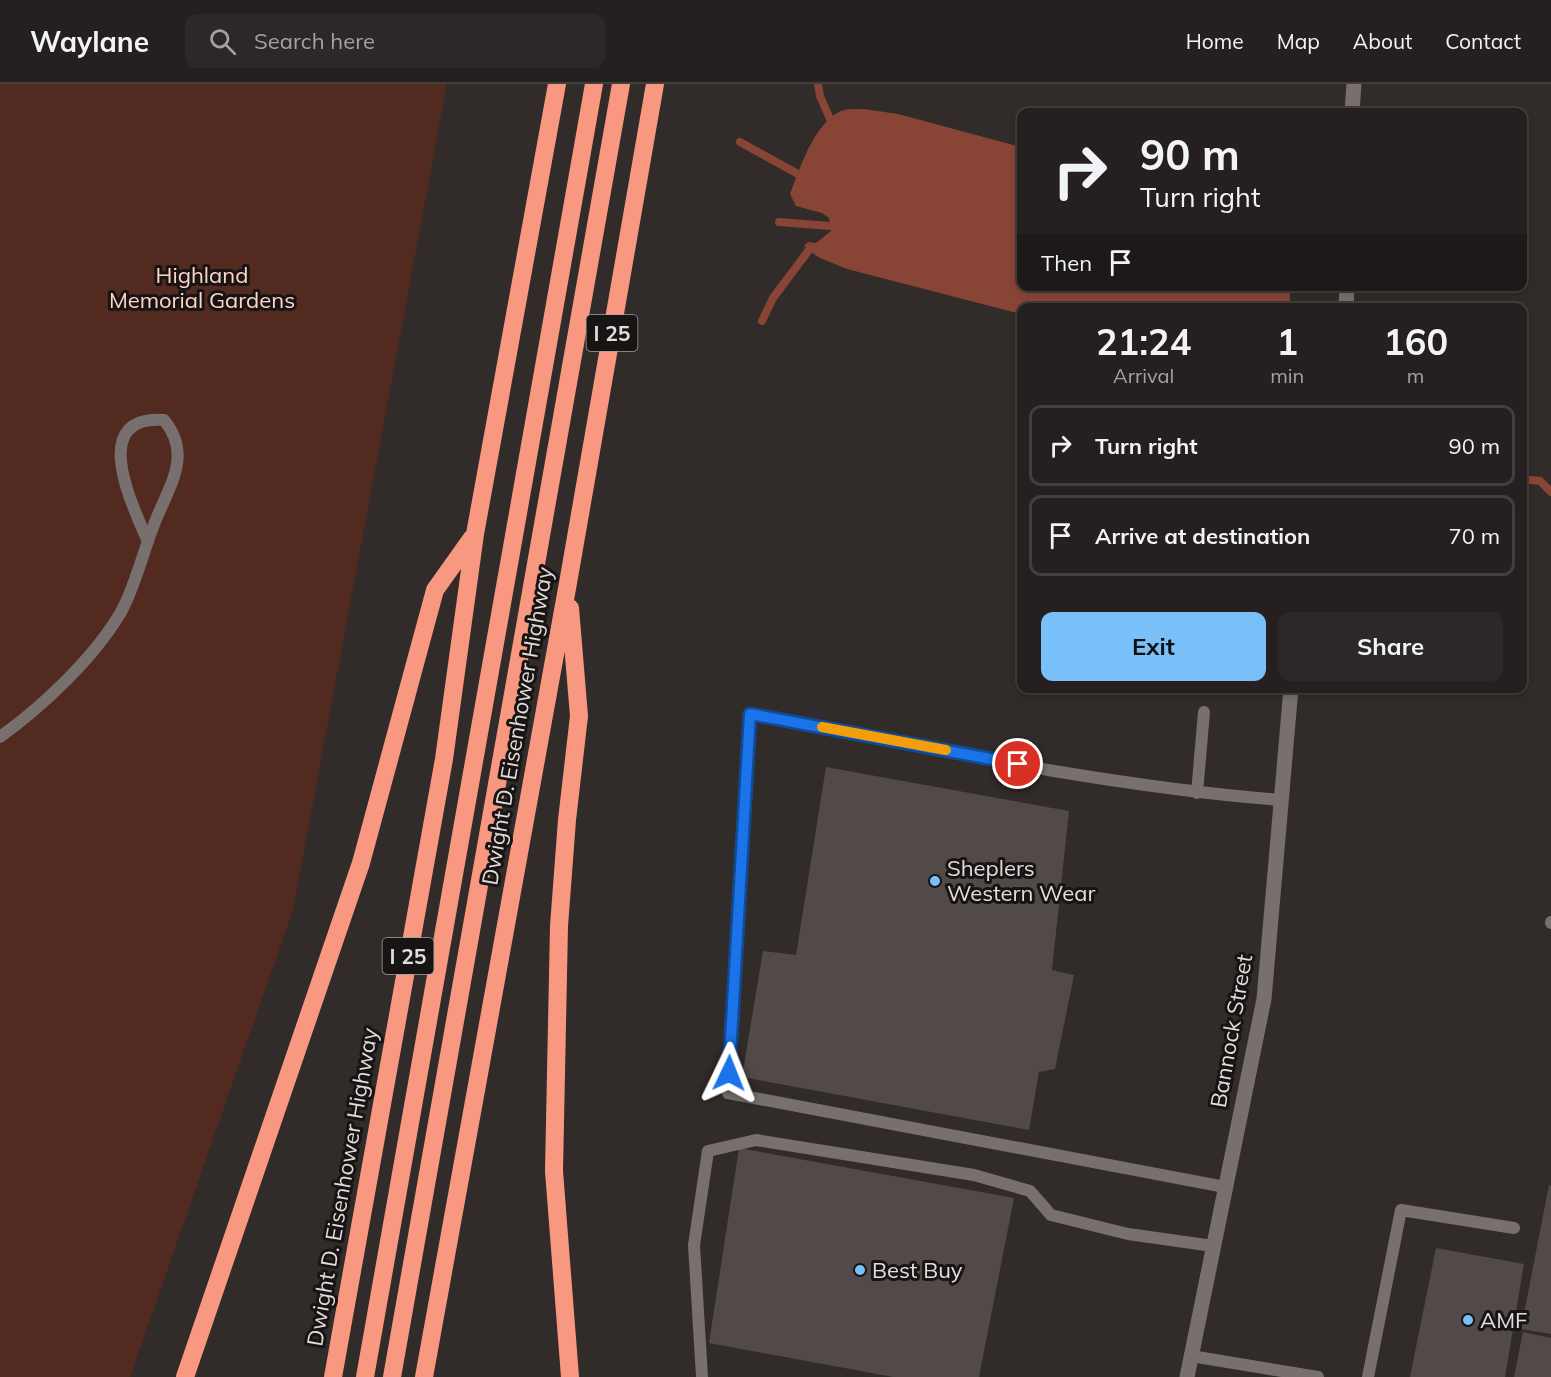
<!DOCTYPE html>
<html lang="en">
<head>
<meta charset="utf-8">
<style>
  :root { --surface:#25201f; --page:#2d2828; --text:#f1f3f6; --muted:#a3a3a4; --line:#423e3d; --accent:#79bff8 }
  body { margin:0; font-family:Mulish,sans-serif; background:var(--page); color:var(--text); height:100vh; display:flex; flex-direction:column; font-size:22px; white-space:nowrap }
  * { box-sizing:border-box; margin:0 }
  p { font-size:20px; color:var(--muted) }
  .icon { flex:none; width:33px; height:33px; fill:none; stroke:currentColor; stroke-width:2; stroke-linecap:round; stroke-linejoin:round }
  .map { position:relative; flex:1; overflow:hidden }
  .side { position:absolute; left:1017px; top:219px; width:510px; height:390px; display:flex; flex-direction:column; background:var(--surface); border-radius:12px; box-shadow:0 3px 9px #0003,0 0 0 2px var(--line) }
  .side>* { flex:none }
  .hud { position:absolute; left:1017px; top:24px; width:510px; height:183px; border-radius:12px; box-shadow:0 3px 9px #0003,0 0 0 2px var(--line); background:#25201f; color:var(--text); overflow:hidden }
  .pin { position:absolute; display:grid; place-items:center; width:51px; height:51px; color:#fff; margin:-26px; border:3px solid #fff; border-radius:50%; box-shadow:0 2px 6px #0007 }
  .me { position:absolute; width:66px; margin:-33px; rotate:2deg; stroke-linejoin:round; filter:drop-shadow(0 0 4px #0008) }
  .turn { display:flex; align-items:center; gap:21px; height:126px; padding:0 24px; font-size:27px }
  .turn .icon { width:78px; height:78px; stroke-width:2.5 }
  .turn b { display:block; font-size:42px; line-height:51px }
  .then { display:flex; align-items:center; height:57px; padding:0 24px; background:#0003; gap:12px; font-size:22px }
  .eta { display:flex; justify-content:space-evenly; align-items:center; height:102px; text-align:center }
  .eta b { font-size:36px; font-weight:700; line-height:42px }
  .cta { display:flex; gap:12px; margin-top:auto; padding:12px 24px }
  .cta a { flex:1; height:69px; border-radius:12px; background:var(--accent); color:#111; font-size:24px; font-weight:700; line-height:69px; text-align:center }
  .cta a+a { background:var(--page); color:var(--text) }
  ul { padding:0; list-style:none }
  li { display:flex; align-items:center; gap:18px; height:81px; margin:0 12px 9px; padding:0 12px; border:3px solid var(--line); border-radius:12px }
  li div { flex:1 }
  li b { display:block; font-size:22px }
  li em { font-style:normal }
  header { display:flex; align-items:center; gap:36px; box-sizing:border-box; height:84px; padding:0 30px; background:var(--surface); border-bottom:2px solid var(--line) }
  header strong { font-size:28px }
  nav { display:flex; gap:33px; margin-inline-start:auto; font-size:21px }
  .search { width:420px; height:54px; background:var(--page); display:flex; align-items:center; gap:15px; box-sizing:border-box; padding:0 21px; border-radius:12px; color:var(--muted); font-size:22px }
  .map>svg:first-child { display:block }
  .green { fill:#522a20 }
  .water { fill:#884536 }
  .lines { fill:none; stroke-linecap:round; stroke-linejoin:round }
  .stream { stroke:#884536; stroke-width:8 }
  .building { fill:#514a48 }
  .lane { stroke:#77706e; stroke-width:12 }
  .street { stroke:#77706e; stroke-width:15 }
  .highway { stroke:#f99881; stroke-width:18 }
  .route-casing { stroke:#114b97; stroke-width:15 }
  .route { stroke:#1a73e8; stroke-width:10 }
  .slow { stroke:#f59e0b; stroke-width:10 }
  .poi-dot { fill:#79bff8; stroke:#171413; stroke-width:2 }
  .labels { text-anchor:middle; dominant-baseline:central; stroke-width:6; stroke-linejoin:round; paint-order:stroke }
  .shield { fill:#171413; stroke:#a4a1a0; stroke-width:1.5 }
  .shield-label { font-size:21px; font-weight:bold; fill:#e1dddc }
  .park-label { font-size:22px; fill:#fed4c9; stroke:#171413 }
  .street-label { font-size:22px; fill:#e1dddc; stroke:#171413 }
  .poi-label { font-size:22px; fill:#e1dddc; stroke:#171413; text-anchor:start }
</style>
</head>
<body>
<header>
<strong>Waylane</strong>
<div class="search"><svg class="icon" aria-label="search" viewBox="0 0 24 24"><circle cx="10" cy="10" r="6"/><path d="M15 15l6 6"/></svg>Search here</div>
<nav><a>Home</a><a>Map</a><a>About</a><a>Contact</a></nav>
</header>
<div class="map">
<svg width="1551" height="1293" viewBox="0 0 1551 1293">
  <rect width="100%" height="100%" fill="#312b29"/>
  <path class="green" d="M0,0H447L293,826L130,1293H0Z"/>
  <path class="water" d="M864,25L898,30L1021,63L1022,202L1290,203V223L1022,224L1021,230L847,185L818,173L804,162L808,158L816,159L831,147L829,134L822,129L796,122L790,110C800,84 812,45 837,29C843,24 856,25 864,25Z"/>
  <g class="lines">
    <path class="stream" d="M818,0L820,12L830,35
      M740,58L798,90
      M779,138L830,142
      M762,237L773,214L809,166
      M1522,395L1540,397L1551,408"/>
  </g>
  <path class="building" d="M826,683L1069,727L1052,886L1074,891L1055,985L1039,988L1029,1046L742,993L763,867L796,871Z
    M739,1064L1014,1114L979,1293H893L709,1259Z
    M1549,1101L1551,1102V1250L1521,1245Z
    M1436,1164L1524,1180L1505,1293H1410Z
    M1523,1248L1551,1254V1293H1514Z"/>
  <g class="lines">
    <path class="lane" d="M0,653C43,622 94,574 121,528C136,501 143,467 155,438C169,402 193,371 164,336C87,331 133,422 148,458
      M1197,709L1204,628
      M1551,839V838
      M1225,1103L728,1009L750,630C926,663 1102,702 1281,716
      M1191,1272L1318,1293
      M702,1293L694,1161L708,1067L756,1056L974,1091L1030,1107L1051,1131L1128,1150L1213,1162
      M1368,1293L1401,1126L1514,1144"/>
    <path class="street" d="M1352,28L1354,0
      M1346,224L1347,202
      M1187,1293L1264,915L1291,604"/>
    <path class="highway" d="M185,1293L361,779L435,506L472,454
      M333,1293L444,675L475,450L557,0
      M365,1293L594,0
      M392,1293L621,0
      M424,1293L568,499L655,0
      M570,1293L554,1087L559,842L567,736L579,632L570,524"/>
  </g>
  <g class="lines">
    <g class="route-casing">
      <path id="route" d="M729,989L750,630L1018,680"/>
    </g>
    <use href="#route" class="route"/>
    <path class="slow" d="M822,643L946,666"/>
  </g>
  <g class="poi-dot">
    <circle cx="935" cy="797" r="6"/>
    <circle cx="860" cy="1186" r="6"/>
    <circle cx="1468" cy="1236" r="6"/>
  </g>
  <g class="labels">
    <g class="shield">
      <rect x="586.5" y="231" width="51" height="36" rx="4.5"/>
      <rect x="382.5" y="854" width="51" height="36" rx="4.5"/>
    </g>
    <g class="shield-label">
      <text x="612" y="249">I 25</text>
      <text x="408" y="872">I 25</text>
    </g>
    <g class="park-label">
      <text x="202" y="191">Highland<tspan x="202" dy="25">Memorial Gardens</tspan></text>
    </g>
    <g class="street-label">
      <text transform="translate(517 642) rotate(-80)">Dwight D. Eisenhower Highway</text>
      <text transform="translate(1231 947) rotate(-80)">Bannock Street</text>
      <text transform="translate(342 1103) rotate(-80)">Dwight D. Eisenhower Highway</text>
    </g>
    <g class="poi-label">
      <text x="947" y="784">Sheplers<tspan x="947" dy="25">Western Wear</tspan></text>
      <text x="872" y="1186">Best Buy</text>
      <text x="1480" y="1236">AMF</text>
    </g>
  </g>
</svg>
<div class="pin" style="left:1018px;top:680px;background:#d93025"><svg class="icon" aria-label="arrive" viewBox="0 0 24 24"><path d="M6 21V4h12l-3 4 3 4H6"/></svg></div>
<svg class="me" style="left:729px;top:989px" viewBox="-20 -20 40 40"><path d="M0-17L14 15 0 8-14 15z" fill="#1a73e8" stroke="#fff" stroke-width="4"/></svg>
<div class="hud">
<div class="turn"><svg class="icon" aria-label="right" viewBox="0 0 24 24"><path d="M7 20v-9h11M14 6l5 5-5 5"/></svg><div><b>90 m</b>Turn right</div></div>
<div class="then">Then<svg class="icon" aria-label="arrive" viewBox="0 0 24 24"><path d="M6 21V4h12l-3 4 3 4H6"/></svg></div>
</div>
<section class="side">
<div class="eta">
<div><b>21:24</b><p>Arrival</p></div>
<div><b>1</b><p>min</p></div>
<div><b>160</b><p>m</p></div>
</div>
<ul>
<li><svg class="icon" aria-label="right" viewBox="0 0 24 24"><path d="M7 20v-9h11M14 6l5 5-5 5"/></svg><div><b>Turn right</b></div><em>90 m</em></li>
<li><svg class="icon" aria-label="arrive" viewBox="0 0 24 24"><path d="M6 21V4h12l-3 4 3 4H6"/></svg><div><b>Arrive at destination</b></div><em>70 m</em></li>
</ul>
<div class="cta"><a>Exit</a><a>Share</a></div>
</section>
</div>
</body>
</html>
